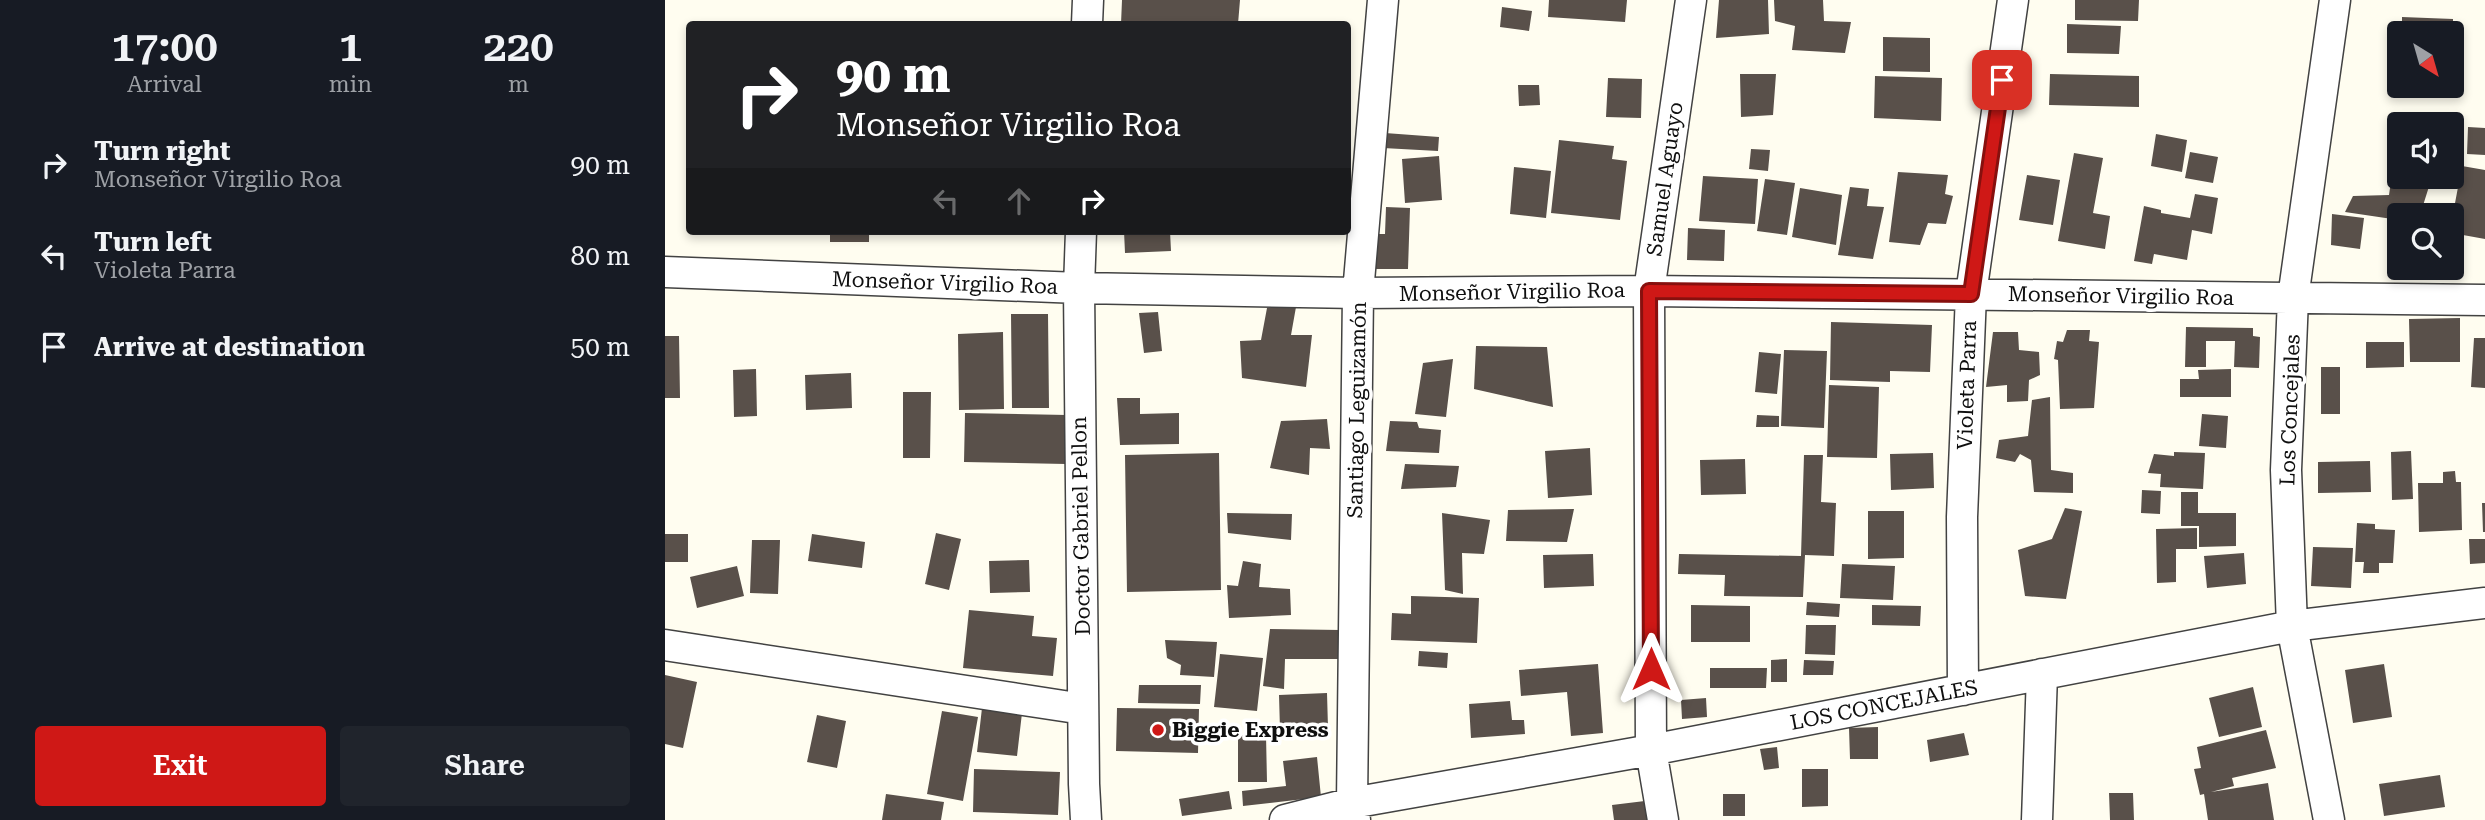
<!DOCTYPE html>
<html lang="en">
<head>
<meta charset="utf-8">
<style>
  :root { --surface:#171b24; --page:#20242c; --text:#f1f3f6; --muted:#9ea1a6; --accent:#cf1816 }
  body { margin:0; font-family:"Roboto Serif",serif; background:var(--page); color:var(--text); height:100vh; display:flex; flex-direction:column; font-size:26px; white-space:nowrap }
  * { box-sizing:border-box; margin:0 }
  p { font-size:23px; color:var(--muted) }
  .icon { flex:none; width:38px; height:38px; fill:none; stroke:currentColor; stroke-width:2; stroke-linecap:round; stroke-linejoin:round }
  .map { position:relative; flex:1; overflow:hidden }
  .sheet { display:flex; flex-direction:column; background:var(--surface); width:665px }
  .sheet>* { flex:none }
  .hud { position:absolute; left:21px; top:21px; width:665px; height:214px; border-radius:7px; box-shadow:0 4px 10px #0003; background:#202124; color:#fff; overflow:hidden }
  .needle { width:46px; rotate:143deg }
  .fabs { position:absolute; left:1722px; top:21px; display:grid; gap:14px }
  .fabs a { display:grid; place-items:center; width:77px; height:77px; border-radius:7px; background:var(--surface); box-shadow:0 4px 10px #0003; font-size:35px }
  .pin { position:absolute; display:grid; place-items:center; width:60px; height:60px; color:#fff; margin:-30px; border-radius:14px; box-shadow:0 4px 10px #0006 }
  .me { position:absolute; width:77px; margin:-38px; rotate:0deg; stroke-linejoin:round; filter:drop-shadow(0 0 5px #0008) }
  .turn { display:flex; align-items:center; gap:24px; height:147px; padding:0 35px; font-size:32px }
  .turn .icon { width:91px; height:91px; stroke-width:2.5 }
  .turn b { display:block; font-size:49px; line-height:60px }
  .lanes { display:flex; align-items:center; height:66px; padding:0 35px; background:#0003; justify-content:center; gap:35px; direction:ltr }
  .lanes .off { opacity:.35 }
  .eta { display:flex; justify-content:space-evenly; align-items:center; height:119px; text-align:center }
  .eta b { font-size:42px; font-weight:600; line-height:49px }
  .action { display:flex; gap:14px; margin-top:auto; padding:14px 35px }
  .action a { flex:1; height:80px; border-radius:7px; background:var(--accent); color:#fff; font-size:28px; font-weight:600; line-height:80px; text-align:center }
  .action a+a { background:var(--page); color:var(--text) }
  ul { padding:0; list-style:none }
  li { display:flex; align-items:center; gap:21px; height:91px; padding:0 35px }
  li div { flex:1 }
  li b { display:block; font-size:26px }
  li em { font-style:normal }
  main { display:flex; flex:1; min-height:0 }
  .map>svg:first-child { display:block }
  .building { fill:#59504a }
  .lines { fill:none; stroke-linecap:round; stroke-linejoin:round }
  .minor-casing { stroke:#424242; stroke-width:33 }
  .minor { stroke:#fff; stroke-width:30 }
  .route-casing { stroke:#87100e; stroke-width:18 }
  .route { stroke:#cf1816; stroke-width:12 }
  .poi-dot { fill:#cf1816; stroke:#fff; stroke-width:2.5 }
  .labels { text-anchor:middle; dominant-baseline:central; stroke-width:7; stroke-linejoin:round; paint-order:stroke }
  .street-label { font-size:21px; fill:#0f0f0f; stroke:#fff }
  .poi-label { font-size:21px; font-weight:bold; fill:#0f0f0f; stroke:#fff; text-anchor:start }
</style>
</head>
<body>
<main>
<section class="sheet">
<div class="eta">
<div><b>17:00</b><p>Arrival</p></div>
<div><b>1</b><p>min</p></div>
<div><b>220</b><p>m</p></div>
</div>
<ul>
<li><svg class="icon" aria-label="right" viewBox="0 0 24 24"><path d="M7 20v-9h11M14 6l5 5-5 5"/></svg><div><b>Turn right</b><p>Monseñor Virgilio Roa</p></div><em>90 m</em></li>
<li><svg class="icon" aria-label="left" viewBox="0 0 24 24"><path d="M17 20v-9H6M10 6l-5 5 5 5"/></svg><div><b>Turn left</b><p>Violeta Parra</p></div><em>80 m</em></li>
<li><svg class="icon" aria-label="arrive" viewBox="0 0 24 24"><path d="M6 21V4h12l-3 4 3 4H6"/></svg><div><b>Arrive at destination</b></div><em>50 m</em></li>
</ul>
<div class="action"><a>Exit</a><a>Share</a></div>
</section>
<div class="map">
<svg width="1820" height="820" viewBox="0 0 1820 820">
  <rect width="100%" height="100%" fill="#fffdf0"/>
  <path class="building" d="M457,0H575L573,24H456Z
    M884,0H962L960,22L883,17Z
    M1054,0H1103L1104,34L1051,38Z
    M1109,0H1158L1159,21L1186,22L1180,53L1127,50L1130,26L1110,21Z
    M1410,0H1474L1473,21L1410,20Z
    M837,7L867,11L864,31L835,27Z
    M1737,17L1788,19V33H1737Z
    M1402,24L1456,26L1454,54L1402,53Z
    M1218,37L1265,38V72L1218,71Z
    M1075,74H1111L1108,115L1076,117Z
    M1385,74L1474,76V107L1384,105Z
    M1210,76L1277,78L1276,121L1209,118Z
    M943,78L977,79L976,118L941,117Z
    M853,85H874L875,105L854,106Z
    M1803,127L1820,128V155L1802,154Z
    M1733,132L1734,177H1767L1755,215H1734V220L1680,212L1688,196L1724,195Z
    M720,133L774,137L773,151L718,148Z
    M1491,134L1522,140L1517,172L1486,166Z
    M894,140L949,146L947,159L962,161L955,220L886,213Z
    M1086,149L1105,150L1103,171L1084,169Z
    M1525,152L1553,157L1548,183L1520,178Z
    M1409,153L1438,158L1428,213L1445,216L1440,249L1393,241Z
    M774,156L777,200L740,203L737,159Z
    M1797,166L1820,170V239L1787,233V219Z
    M849,167L886,171L881,218L845,214Z
    M1233,172L1283,175L1280,194L1288,196L1281,224L1263,223L1255,245L1224,242Z
    M1362,175L1395,180L1388,225L1354,220Z
    M1038,176L1093,179L1090,224L1034,221Z
    M1100,179L1130,183L1122,235L1092,231Z
    M1185,187L1204,189L1202,206L1219,207L1208,259L1173,255Z
    M1135,188L1177,195L1171,245L1127,237Z
    M1530,194L1553,198L1547,234L1527,230L1522,260L1489,254L1487,264L1469,261L1479,206L1496,210V213L1525,218Z
    M721,207L745,208L743,269H701L702,234H720Z
    M1667,214L1699,218L1695,249L1666,245Z
    M1023,228L1060,230L1059,261L1022,260Z
    M165,231H204V242H165Z
    M459,231H505L506,251L460,253Z
    M631,307L626,335H647L641,387L577,378L575,341L596,340L602,308Z
    M493,312L497,351L479,353L474,313Z
    M346,314H383L384,408H347Z
    M1795,318V362H1745L1744,319Z
    M1166,322L1267,325L1265,372L1225,371V382L1165,380Z
    M1521,327L1588,328V336L1595,337L1594,368L1569,367L1570,341H1541V367H1520Z
    M1402,330H1425L1424,341L1434,342L1429,408L1395,409L1393,360L1389,359L1392,341L1398,342Z
    M338,332L339,409L294,410L293,334Z
    M1328,332H1353L1354,350L1374,352L1375,375L1364,380L1363,401L1342,402V385L1321,387Z
    M0,336H14L15,398H0Z
    M1809,338H1820V388L1806,387Z
    M1701,342H1739V367L1701,368Z
    M811,346L882,347L888,407L809,389Z
    M1119,350L1162,351L1159,428L1116,426Z
    M1094,352L1116,354L1112,394L1090,392Z
    M788,359L781,417L750,414L758,363Z
    M1656,367H1675V414H1656Z
    M91,369L92,416L69,417L68,370Z
    M1566,369V397H1515V379H1534L1533,370Z
    M186,373L187,408L141,410L140,375Z
    M1164,385L1214,387L1212,458L1162,457Z
    M238,392H266L265,458H238Z
    M1385,397L1386,470L1408,473V493L1369,492L1366,460L1355,454L1350,462L1331,458L1334,440L1363,436L1367,400Z
    M452,398H475V414L514,413V444L455,445Z
    M300,413L402,415L401,464L299,462Z
    M1537,414L1563,416L1561,448L1534,446Z
    M1092,415L1114,416V427H1091Z
    M662,419L665,449L645,448L644,475L605,468L616,421Z
    M725,421L752,422L754,428L776,430L774,453L721,451Z
    M925,448L927,495L883,498L880,451Z
    M1746,451L1748,499L1727,500L1726,452Z
    M1509,452L1540,453L1538,489L1495,487L1496,474L1483,473L1489,454L1509,456Z
    M554,453L556,590L462,592L460,455Z
    M1268,453L1269,488L1226,490L1225,454Z
    M1139,455H1158L1156,502L1171,503L1169,556L1140,555L1138,597L1059,596L1060,575L1013,574L1014,554L1136,556Z
    M1080,459L1081,494L1036,495L1035,460Z
    M1705,461L1706,492L1653,493V462Z
    M740,464L794,466L791,487L736,489Z
    M1790,471L1791,482H1796L1797,530L1754,532L1753,483H1778V472Z
    M1477,490L1496,491L1495,514L1476,513Z
    M1516,492H1533V513H1571V546L1534,547V526H1516Z
    M1817,503H1820V532H1818Z
    M1400,508L1417,511L1401,599L1360,596L1353,550L1387,539Z
    M909,509L902,542L841,541L843,510Z
    M1203,511H1239V558L1203,559Z
    M562,513L627,514L626,540L563,533Z
    M777,513L825,520L819,554L797,553L798,594L780,590Z
    M1692,523L1710,524V529L1730,530L1728,563H1714V573H1698L1699,562H1690Z
    M1532,528V549H1511V582L1492,583L1491,529Z
    M271,533L296,539L284,590L260,584Z
    M0,534H23V562H0Z
    M147,534L200,542L197,568L143,561Z
    M1804,539H1820V563L1805,564Z
    M87,540H115L113,594L85,593Z
    M1648,547L1688,548L1686,588L1646,586Z
    M1579,553L1581,584L1542,588L1539,556Z
    M928,554L929,586L879,588L878,555Z
    M364,560L365,592L325,593L324,561Z
    M578,561L596,564L594,587L625,589L626,615L564,618L562,585L573,586Z
    M1177,564L1230,566L1228,600L1175,598Z
    M72,566L79,596L32,608L25,577Z
    M746,596L814,598L812,643L726,640L727,613L746,614Z
    M1142,602L1175,604L1174,617L1141,615Z
    M1026,605L1085,606V642H1026Z
    M1207,605L1256,606L1255,626L1207,625Z
    M304,610L369,616L367,636L392,638L388,676L298,668Z
    M1141,625H1171L1170,655L1140,654Z
    M605,629L676,630L675,659H620L619,689L598,686Z
    M500,640L552,642L549,677L515,675L516,665L502,658Z
    M754,651L783,653L782,668L753,666Z
    M555,654L598,658L592,711L549,707Z
    M1122,659V682H1106V660Z
    M1139,660L1169,661L1168,675H1138Z
    M933,664L938,733L906,736L902,692L856,696L854,670Z
    M1719,664L1727,717L1688,723L1680,670Z
    M1045,668H1102L1101,688H1045Z
    M0,675L32,682L18,748L0,744Z
    M474,685H536L535,704L473,703Z
    M1588,687L1597,727L1554,737L1544,698Z
    M662,693L663,728L615,730L614,695Z
    M1041,698L1042,717L1017,719L1016,700Z
    M845,701L847,720H859L860,734L806,738L804,704Z
    M317,708L357,713L352,756L312,752Z
    M452,708L534,709L533,753L451,751Z
    M277,711L313,717L298,801L262,794Z
    M152,715L181,721L172,768L142,762Z
    M1213,727V759H1185L1184,728Z
    M1601,730L1611,768L1567,778L1569,786L1546,792L1603,783L1609,820H1543L1539,794L1535,795L1529,769L1536,768L1532,747Z
    M1299,733L1304,755L1265,762L1262,740Z
    M573,735H601L602,782H573Z
    M1112,747L1114,768L1099,770L1095,749Z
    M652,757L656,797L578,806L577,791L621,786L618,761Z
    M309,769L395,772L393,815L308,812Z
    M1137,769H1163V806L1137,807Z
    M1775,775L1780,807L1719,816L1714,784Z
    M564,791L567,809L517,816L514,799Z
    M1444,793H1468L1469,820H1445Z
    M221,794L279,802L276,820H217Z
    M1058,794H1080V816H1058Z
    M988,800L997,820H949L947,805Z"/>
  <g class="lines">
    <g class="minor-casing">
      <path id="minor" d="M422,24L423,0
        M416,231L414,288L419,784L421,820
        M0,272L414,288L693,293L984,291L1820,300
        M0,645L418,709
        M1298,690L1297,517L1306,294L1348,0
        M620,820L687,803L986,750L1627,626L1820,603
        M690,820L687,803L693,293L718,0
        M998,820L986,750L984,291L1026,0
        M1372,820L1377,674
        M1664,820L1627,626L1621,470L1628,298L1670,0"/>
    </g>
    <use href="#minor" class="minor"/>
  </g>
  <g class="lines">
    <g class="route-casing">
      <path id="route" d="M986,669L984,291L1306,294L1337,80"/>
    </g>
    <use href="#route" class="route"/>
  </g>
  <circle class="poi-dot" cx="493" cy="730" r="7"/>
  <g class="labels">
    <g class="street-label">
      <text transform="translate(1000 179) rotate(-82)">Samuel Aguayo</text>
      <text transform="translate(280 283) rotate(2)">Monseñor Virgilio Roa</text>
      <text transform="translate(847 292) rotate(-1)">Monseñor Virgilio Roa</text>
      <text transform="translate(1456 296) rotate(1)">Monseñor Virgilio Roa</text>
      <text transform="translate(1302 385) rotate(-88)">Violeta Parra</text>
      <text transform="translate(692 410) rotate(-89)">Santiago Leguizamón</text>
      <text transform="translate(1625 410) rotate(-88)">Los Concejales</text>
      <text transform="translate(416 526) rotate(-91)">Doctor Gabriel Pellon</text>
      <text transform="translate(1219 705) rotate(-11)">LOS CONCEJALES</text>
    </g>
    <g class="poi-label">
      <text x="507" y="730">Biggie Express</text>
    </g>
  </g>
</svg>
<div class="fabs">
<a><svg class="needle" viewBox="-14 -14 28 28"><path d="M0-13l5 13h-10z" fill="#e53935"/><path d="M0 13l5-13h-10z" fill="#9ea1a6"/></svg></a>
<a><svg class="icon" aria-label="sound" viewBox="0 0 24 24"><path d="M4 9h4l5-4v14l-5-4H4zM17 9q2 3 0 6"/></svg></a>
<a><svg class="icon" aria-label="search" viewBox="0 0 24 24"><circle cx="10" cy="10" r="6"/><path d="M15 15l6 6"/></svg></a>
</div>
<div class="pin" style="left:1337px;top:80px;background:#d93025"><svg class="icon" aria-label="arrive" viewBox="0 0 24 24"><path d="M6 21V4h12l-3 4 3 4H6"/></svg></div>
<svg class="me" style="left:986px;top:669px" viewBox="-20 -20 40 40"><path d="M0-17L14 15 0 8-14 15z" fill="#cf1816" stroke="#fff" stroke-width="4"/></svg>
<div class="hud">
<div class="turn"><svg class="icon" aria-label="right" viewBox="0 0 24 24"><path d="M7 20v-9h11M14 6l5 5-5 5"/></svg><div><b>90 m</b>Monseñor Virgilio Roa</div></div>
<div class="lanes"><svg class="icon off" aria-label="left" viewBox="0 0 24 24"><path d="M17 20v-9H6M10 6l-5 5 5 5"/></svg><svg class="icon off" aria-label="ahead" viewBox="0 0 24 24"><path d="M12 20V5M6 11l6-6 6 6"/></svg><svg class="icon" aria-label="right" viewBox="0 0 24 24"><path d="M7 20v-9h11M14 6l5 5-5 5"/></svg></div>
</div>
</div>
</main>
</body>
</html>
